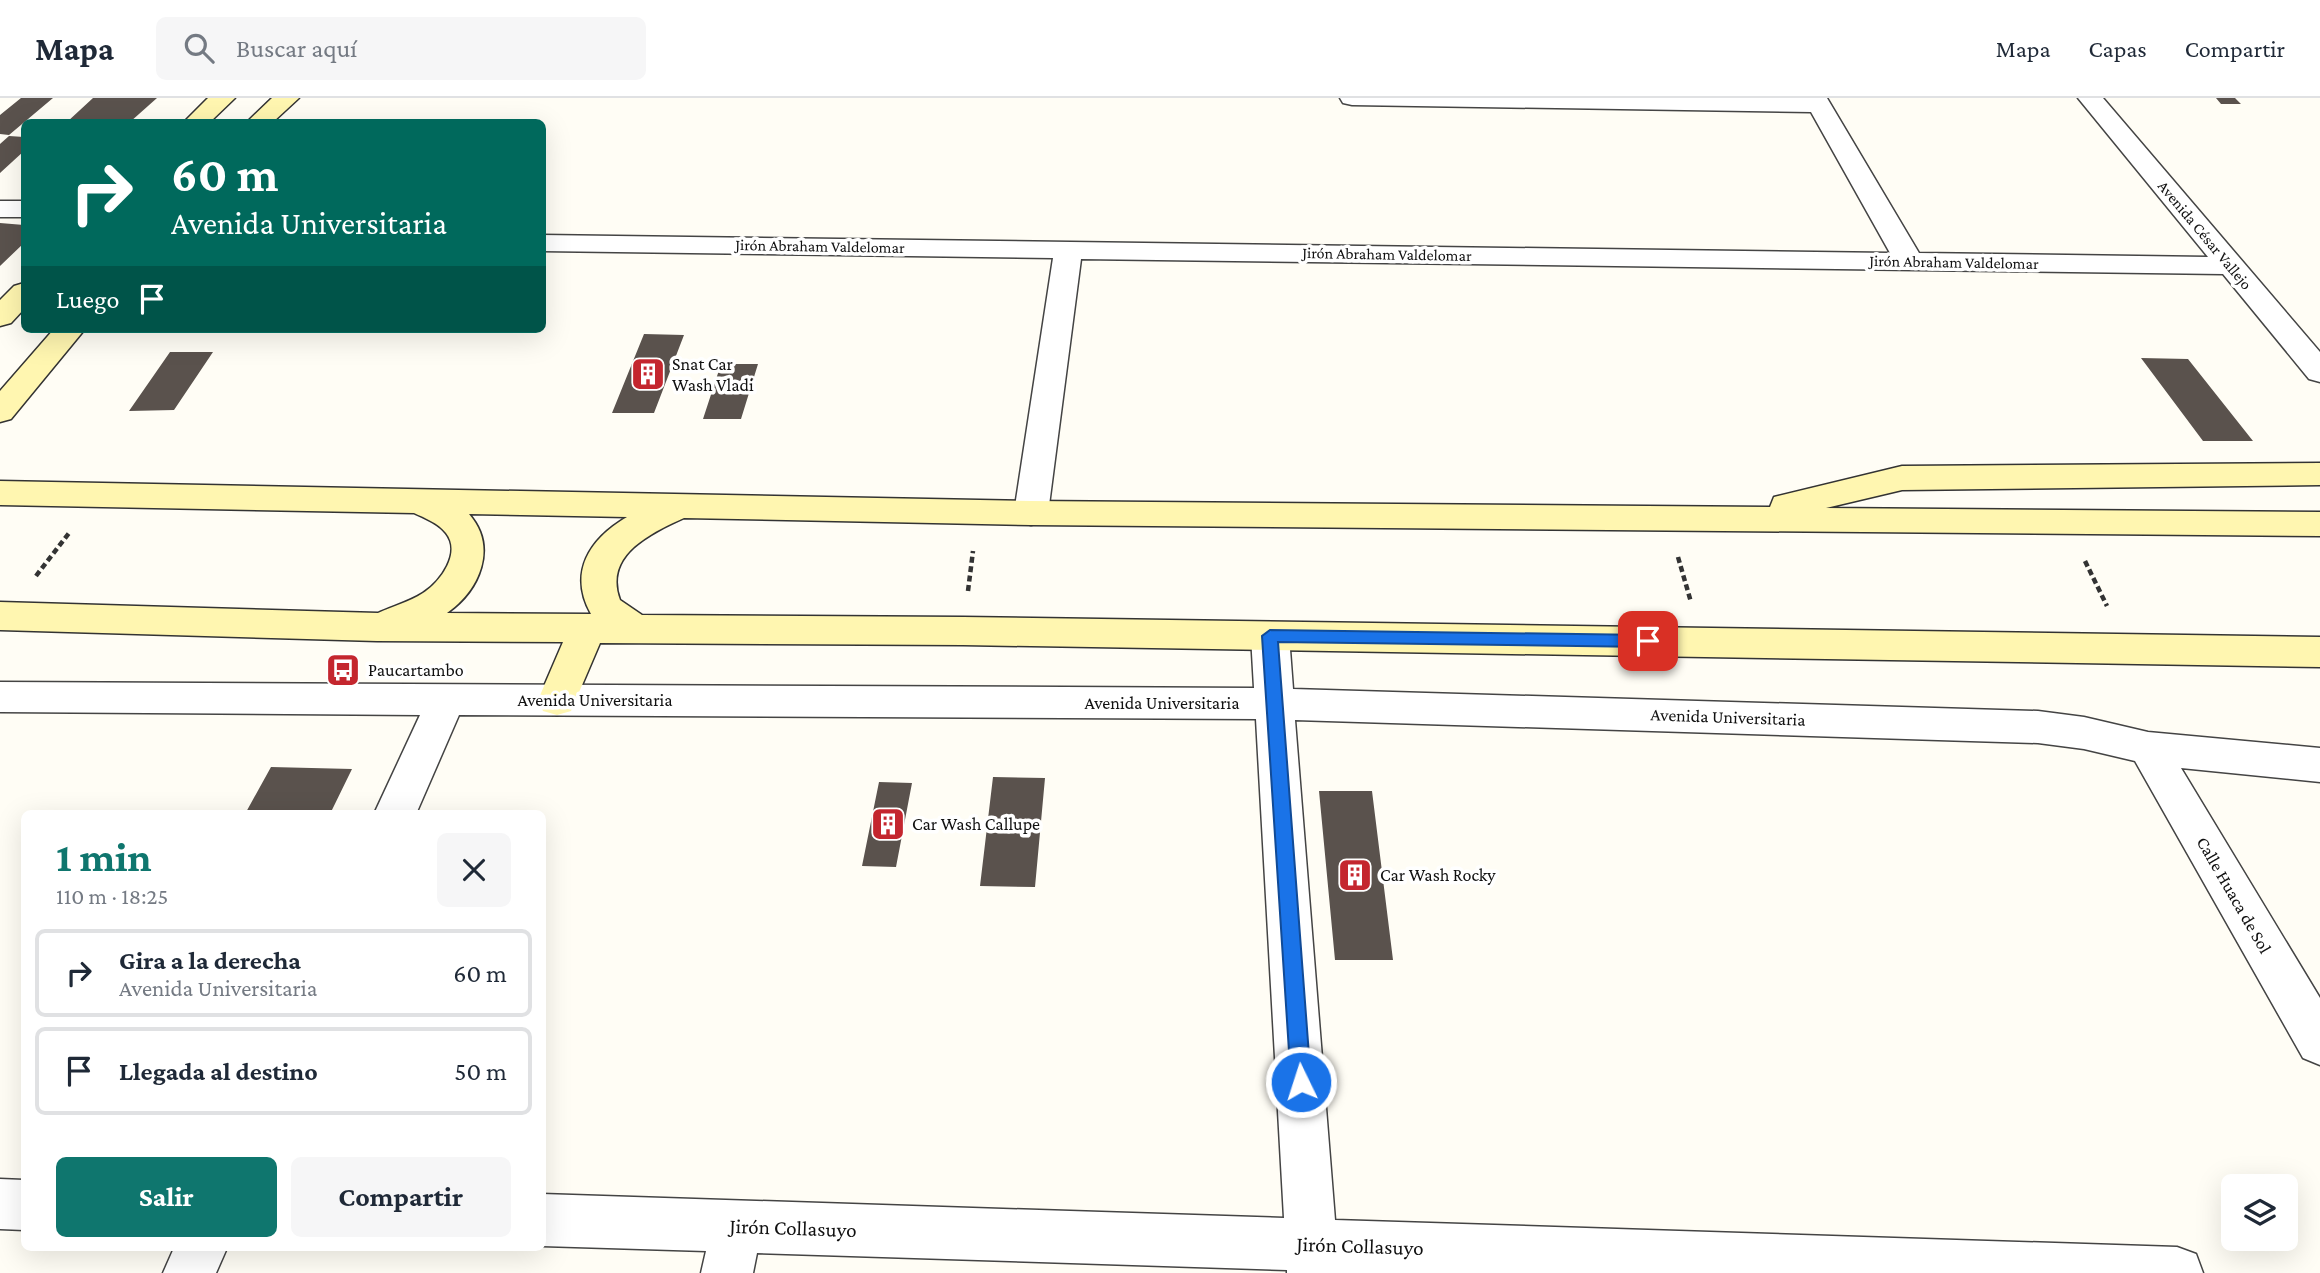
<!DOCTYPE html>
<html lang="es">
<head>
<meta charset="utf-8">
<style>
  :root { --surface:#fff; --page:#f6f6f7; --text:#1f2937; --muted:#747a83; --line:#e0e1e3; --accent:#0f766e }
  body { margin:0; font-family:"Crimson Pro",serif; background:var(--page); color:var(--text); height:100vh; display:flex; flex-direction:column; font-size:26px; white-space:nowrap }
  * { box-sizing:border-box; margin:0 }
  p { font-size:23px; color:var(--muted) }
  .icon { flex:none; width:38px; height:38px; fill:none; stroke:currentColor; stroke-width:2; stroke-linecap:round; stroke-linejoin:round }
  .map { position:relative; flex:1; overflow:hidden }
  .panel { position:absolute; left:21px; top:712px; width:525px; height:441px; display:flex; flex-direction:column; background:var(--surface); border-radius:10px; box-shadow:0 7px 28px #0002 }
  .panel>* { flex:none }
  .guide { position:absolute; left:21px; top:21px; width:525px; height:214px; border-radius:10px; box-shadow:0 7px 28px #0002; background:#00695c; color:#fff; overflow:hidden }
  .buttons { position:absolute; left:2221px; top:1076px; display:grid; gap:14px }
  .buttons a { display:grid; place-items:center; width:77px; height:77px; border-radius:10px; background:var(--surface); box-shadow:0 7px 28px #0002; font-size:35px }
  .pin { position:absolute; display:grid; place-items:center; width:60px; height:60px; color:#fff; margin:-30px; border-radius:14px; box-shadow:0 4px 10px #0006 }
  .me { position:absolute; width:77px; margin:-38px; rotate:356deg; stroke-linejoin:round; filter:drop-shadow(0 0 5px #0008) }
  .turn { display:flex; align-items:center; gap:24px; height:147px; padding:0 35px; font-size:32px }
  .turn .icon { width:91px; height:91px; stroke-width:2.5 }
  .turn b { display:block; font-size:49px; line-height:60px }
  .then { display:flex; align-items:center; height:66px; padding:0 35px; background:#0003; gap:14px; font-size:26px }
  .round { display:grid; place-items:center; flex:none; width:74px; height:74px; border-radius:10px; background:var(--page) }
  .summary { display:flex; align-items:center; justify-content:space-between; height:119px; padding:0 35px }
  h1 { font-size:42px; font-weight:700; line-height:52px; color:var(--accent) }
  .button { display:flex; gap:14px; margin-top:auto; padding:14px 35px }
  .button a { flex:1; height:80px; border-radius:10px; background:var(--accent); color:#fff; font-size:28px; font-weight:700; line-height:80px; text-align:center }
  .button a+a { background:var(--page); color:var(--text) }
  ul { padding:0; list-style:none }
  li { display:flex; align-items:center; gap:21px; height:88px; margin:0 14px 10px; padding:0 21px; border:4px solid var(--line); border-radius:10px }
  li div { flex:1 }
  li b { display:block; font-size:26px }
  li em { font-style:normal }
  header { display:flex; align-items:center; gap:42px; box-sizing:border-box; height:98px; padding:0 35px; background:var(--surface); border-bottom:2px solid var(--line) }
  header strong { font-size:33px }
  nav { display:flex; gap:38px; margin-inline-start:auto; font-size:24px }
  .search { width:490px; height:63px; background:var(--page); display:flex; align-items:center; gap:18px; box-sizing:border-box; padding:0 24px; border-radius:10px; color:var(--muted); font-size:26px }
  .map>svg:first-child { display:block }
  .building { fill:#5a524d }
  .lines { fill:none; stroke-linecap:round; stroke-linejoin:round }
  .street-casing { stroke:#444; stroke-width:3 }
  .secondary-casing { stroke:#333; stroke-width:3 }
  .path { stroke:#333; stroke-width:4.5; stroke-dasharray:6 3.5; stroke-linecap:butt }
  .street { fill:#fff; fill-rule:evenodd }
  .secondary { fill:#fff6b0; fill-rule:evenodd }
  .route { fill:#1a73e8; stroke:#114b97; stroke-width:2 }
  .labels { text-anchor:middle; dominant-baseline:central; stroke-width:7; stroke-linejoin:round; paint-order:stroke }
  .far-street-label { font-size:16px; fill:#111; stroke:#fff }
  .poi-label { font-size:18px; fill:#111; stroke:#fff; text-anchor:start }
  .street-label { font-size:18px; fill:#111; stroke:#fff }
  .near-street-label { font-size:21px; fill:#111; stroke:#fff }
</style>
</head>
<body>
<header>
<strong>Mapa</strong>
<div class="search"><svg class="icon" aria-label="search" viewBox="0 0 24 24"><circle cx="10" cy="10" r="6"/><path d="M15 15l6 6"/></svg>Buscar aquí</div>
<nav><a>Mapa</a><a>Capas</a><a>Compartir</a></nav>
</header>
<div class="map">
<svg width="2320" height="1175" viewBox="0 0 2320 1175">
  <rect width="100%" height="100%" fill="#fffdf5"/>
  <path class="building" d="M21,0H53L9,37L0,36V17Z
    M93,0H157L130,24H67Z
    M2216,0H2235L2241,6H2221Z
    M9,38L24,39V53L0,75V46Z
    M0,125L24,127V145L0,168Z
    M644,236L684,237L654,315H612Z
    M170,254H213L174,312L129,313Z
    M2141,260L2188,261L2253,343H2203Z
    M721,266H758L741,321H703Z
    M271,669L352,671L330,716H245Z
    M993,679L1045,680L1035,789L980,788Z
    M879,684L912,685L896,769L862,768Z
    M1319,693H1372L1393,862H1335Z"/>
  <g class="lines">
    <g class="street-casing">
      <path id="street" d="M1340,0H1827L1919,155L2208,159L2078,0H2103L2320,254V284L2309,281L2223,176L1081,161L1048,415L1043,424L1031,427L1019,424L1014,415L1053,160L542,153V137L1890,155L1811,14L1352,7L1343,5Z
        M0,103H24V119H0Z
        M1270,524L1283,528L1289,538L1293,591L2038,613L2084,619L2148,634L2320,650V684L2181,670L2320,900V967L2303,960L2135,663L2084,651L2038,645L1295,622L1335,1122L2177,1149L2196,1156L2203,1175H1287V1172L757,1155L753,1175H701L706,1153L542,1148V1096L1284,1120L1256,621L459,617L416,716H374L420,617L0,614V584L1254,590L1251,538L1257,528Z
        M0,1081L24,1082V1132L0,1131Z
        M174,1150H227L216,1175H163Z"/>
    </g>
    <g class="secondary-casing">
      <path id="secondary" d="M208,0H235L210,24H184Z
        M272,0H299L273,24H247Z
        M24,185V211L11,225L0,228V202L14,188Z
        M54,231H85L11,321L0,324V293Z
        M2320,365V387L1902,392L1826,410L2320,414V438L1031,427L684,420C651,435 603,457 620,502L642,517L963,519L2320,539V569L963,547L600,545L571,613L557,617L543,613L538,602L563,544L377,543L0,532V504L378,515C393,508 409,504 423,495C440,484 462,455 446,435C438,425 425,420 414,415L0,407V383L1031,403L1770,409L1774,399L1902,368ZM469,416L627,419C589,441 568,475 591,516L447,515C480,492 498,449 469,416Z"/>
    </g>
    <path class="path" d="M1678,459L1691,504
      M2085,463L2107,508
      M36,478L69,435
      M968,493L973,453"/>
    <use href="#street" class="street"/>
    <use href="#secondary" class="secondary"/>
  </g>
  <path class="route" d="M1270,532L1648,537L1656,543L1648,549L1278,544L1311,984L1308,991L1301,994L1294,991L1291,984L1262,538Z"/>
  <defs>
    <g id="building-square" transform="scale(1.75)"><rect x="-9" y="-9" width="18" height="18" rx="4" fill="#c4262e" stroke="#fff"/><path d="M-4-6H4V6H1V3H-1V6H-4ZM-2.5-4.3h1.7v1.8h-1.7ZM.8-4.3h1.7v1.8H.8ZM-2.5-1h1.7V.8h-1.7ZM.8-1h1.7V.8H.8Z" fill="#fff"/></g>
    <g id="bus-square" transform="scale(1.75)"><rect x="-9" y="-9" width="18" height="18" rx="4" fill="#c4262e" stroke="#fff"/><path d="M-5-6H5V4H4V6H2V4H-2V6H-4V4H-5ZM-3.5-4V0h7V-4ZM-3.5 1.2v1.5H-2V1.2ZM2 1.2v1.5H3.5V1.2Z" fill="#fff"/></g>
  </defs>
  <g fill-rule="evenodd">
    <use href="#building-square" x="648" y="276"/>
    <use href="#bus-square" x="343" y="572"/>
    <use href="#building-square" x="888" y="726"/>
    <use href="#building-square" x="1355" y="777"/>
  </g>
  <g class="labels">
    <g class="far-street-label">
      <text transform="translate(2205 137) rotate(50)">Avenida César Vallejo</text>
      <text transform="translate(820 148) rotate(1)">Jirón Abraham Valdelomar</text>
      <text transform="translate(1387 156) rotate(1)">Jirón Abraham Valdelomar</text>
      <text transform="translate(1954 164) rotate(1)">Jirón Abraham Valdelomar</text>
    </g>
    <g class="poi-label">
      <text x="672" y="266">Snat Car<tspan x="672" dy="21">Wash Vladi</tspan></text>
      <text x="368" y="572">Paucartambo</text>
      <text x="912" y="726">Car Wash Callupe</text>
      <text x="1380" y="777">Car Wash Rocky</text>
    </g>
    <g class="street-label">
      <text x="595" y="602">Avenida Universitaria</text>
      <text x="1162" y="605">Avenida Universitaria</text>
      <text transform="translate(1728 619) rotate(2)">Avenida Universitaria</text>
      <text transform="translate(2234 797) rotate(60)">Calle Huaca de Sol</text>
    </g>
    <g class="near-street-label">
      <text transform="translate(793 1130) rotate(2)">Jirón Collasuyo</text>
      <text transform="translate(1360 1148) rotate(2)">Jirón Collasuyo</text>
    </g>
  </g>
</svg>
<div class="buttons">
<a><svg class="icon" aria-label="layers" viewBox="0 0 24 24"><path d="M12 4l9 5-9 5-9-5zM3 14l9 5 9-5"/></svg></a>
</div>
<div class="pin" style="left:1648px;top:543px;background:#d93025"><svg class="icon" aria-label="arrive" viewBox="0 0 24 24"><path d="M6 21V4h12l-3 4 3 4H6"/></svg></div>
<svg class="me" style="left:1301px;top:984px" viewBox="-20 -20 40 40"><circle r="17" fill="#1a73e8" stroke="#fff" stroke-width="3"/><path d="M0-11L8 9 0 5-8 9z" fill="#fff"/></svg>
<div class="guide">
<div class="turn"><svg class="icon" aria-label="right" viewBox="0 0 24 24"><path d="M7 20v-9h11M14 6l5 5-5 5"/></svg><div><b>60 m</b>Avenida Universitaria</div></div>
<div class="then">Luego<svg class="icon" aria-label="arrive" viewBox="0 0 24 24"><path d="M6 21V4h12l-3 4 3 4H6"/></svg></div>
</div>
<section class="panel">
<div class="summary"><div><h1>1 min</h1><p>110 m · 18:25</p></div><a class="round"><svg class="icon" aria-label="close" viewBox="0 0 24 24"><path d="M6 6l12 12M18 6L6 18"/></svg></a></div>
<ul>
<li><svg class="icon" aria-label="right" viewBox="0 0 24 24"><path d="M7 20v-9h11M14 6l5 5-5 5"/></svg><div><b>Gira a la derecha</b><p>Avenida Universitaria</p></div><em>60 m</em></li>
<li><svg class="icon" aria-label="arrive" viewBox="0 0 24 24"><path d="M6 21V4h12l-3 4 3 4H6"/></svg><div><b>Llegada al destino</b></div><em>50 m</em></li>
</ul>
<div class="button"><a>Salir</a><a>Compartir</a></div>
</section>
</div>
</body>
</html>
